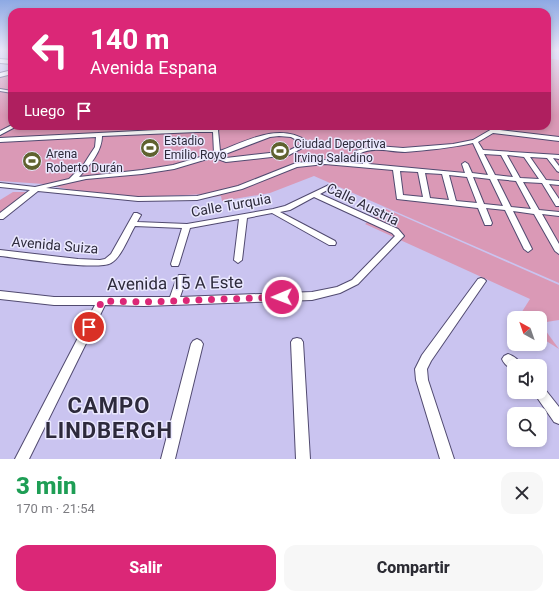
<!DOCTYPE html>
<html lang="es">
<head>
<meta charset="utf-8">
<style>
  :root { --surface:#fff; --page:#f7f7f7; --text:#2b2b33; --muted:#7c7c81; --accent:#db2777 }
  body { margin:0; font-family:Roboto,sans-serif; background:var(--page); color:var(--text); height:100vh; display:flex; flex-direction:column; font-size:15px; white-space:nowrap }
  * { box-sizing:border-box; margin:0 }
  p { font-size:13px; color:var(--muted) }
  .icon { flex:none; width:22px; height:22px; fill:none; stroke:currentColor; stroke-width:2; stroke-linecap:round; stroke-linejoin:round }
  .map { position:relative; height:459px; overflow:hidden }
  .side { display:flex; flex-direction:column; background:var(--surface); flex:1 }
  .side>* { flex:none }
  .top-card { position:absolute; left:8px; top:8px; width:543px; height:122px; border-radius:12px; box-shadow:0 2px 6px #0003; background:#db2777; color:#fff; overflow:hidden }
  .needle { width:26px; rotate:320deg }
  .controls { position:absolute; left:507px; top:311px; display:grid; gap:8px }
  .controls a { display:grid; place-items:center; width:40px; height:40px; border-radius:8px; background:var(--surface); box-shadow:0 2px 6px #0003; font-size:20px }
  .pin { position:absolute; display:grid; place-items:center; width:34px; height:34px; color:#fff; margin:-17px; border:2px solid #fff; border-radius:50%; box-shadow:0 1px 4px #0007 }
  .me { position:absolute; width:44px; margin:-22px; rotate:269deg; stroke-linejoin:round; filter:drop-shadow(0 0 3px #0008) }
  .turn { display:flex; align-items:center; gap:14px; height:84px; padding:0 16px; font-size:18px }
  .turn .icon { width:52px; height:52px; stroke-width:2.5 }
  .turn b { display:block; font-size:28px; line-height:34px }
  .then { display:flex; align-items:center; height:38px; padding:0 16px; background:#0003; gap:8px; font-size:15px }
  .round { display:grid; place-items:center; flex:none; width:42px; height:42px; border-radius:12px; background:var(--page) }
  .summary { display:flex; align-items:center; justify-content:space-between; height:68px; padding:0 16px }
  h1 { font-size:24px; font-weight:800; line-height:30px; color:#1e9e55 }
  .action { display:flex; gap:8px; margin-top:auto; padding:8px 16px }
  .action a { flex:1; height:46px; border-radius:12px; background:var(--accent); color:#fff; font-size:16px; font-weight:800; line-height:46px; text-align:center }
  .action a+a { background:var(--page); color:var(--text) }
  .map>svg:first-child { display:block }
  .green { fill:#da99b6 }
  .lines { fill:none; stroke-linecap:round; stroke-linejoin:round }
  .street-casing { stroke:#514a70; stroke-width:2 }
  .secondary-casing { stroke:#514a70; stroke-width:2 }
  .street { fill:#fff; fill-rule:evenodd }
  .secondary { fill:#fff; fill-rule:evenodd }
  .route { stroke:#db2777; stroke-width:7; stroke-dasharray:0 12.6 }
  .labels { text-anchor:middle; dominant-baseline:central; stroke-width:3; stroke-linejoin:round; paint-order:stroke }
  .far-poi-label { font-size:12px; fill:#2d2a3b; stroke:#eae8fe; text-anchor:start }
  .street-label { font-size:14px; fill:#2d2a3b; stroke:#eae8fe }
  .near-street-label { font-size:17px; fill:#2d2a3b; stroke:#eae8fe }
  .near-district-label { font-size:22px; font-weight:bold; letter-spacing:1px; fill:#2d2a3b; stroke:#eae8fe }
</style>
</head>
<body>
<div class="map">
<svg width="559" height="459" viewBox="0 0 559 459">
  <rect width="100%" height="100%" fill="#cac4f0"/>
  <path class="green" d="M547,58L559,60V283L314,176L270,193L222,201L221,196L212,197L209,194L140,197L76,191L44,184L0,181V76L12,73V126H547Z
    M13,192H29L0,214V200Z
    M384,208L559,285V320L540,323L559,349L540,337V318H518L530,299L365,224Z"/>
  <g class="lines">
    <g class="street-casing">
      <path id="street" d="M0,89L12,91V93L0,91Z
        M12,125V126H17L0,135V131Z
        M218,126H225L218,130L220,151C247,141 279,122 307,141L308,145L289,155L226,162L215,158L214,157L174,169L142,174L86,179L46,188L138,197L197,196L238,186L296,163L325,160L363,164L362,161L353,155L355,151L377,146L403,148L453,144L473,140L492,129L559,137V141L493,133L478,142L483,150L559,155V159L553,158L559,166V172L557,171L547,158L530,157L546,180L559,181V185L549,184L559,199V206H556L542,183L523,182L539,210L559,212V216L542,214L559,244V254L555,251L534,214L513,211L532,249L528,252L524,249L505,210L486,208L492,223L491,225H485L478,208L397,199L393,170L325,164L297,167L242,189L197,200L138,201L38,191L3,219H0V213L30,190L0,187V183L35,187L69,179L84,164L91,153L95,147L96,137L0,142V138L197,128L210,129ZM197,132H213L214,153L173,165L142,170L79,177C89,166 102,152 102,136ZM279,136L291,137L302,143V144L288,151L226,158L220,156L270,137ZM473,143L488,175L472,173L468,164L465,162L462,164L465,173L369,164L367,159L359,154C372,146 390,152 405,152C428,150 451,148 473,143ZM484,154L501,155L513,177L495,175ZM507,155L524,157L539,179L520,178ZM400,171L418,172L423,197L403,195ZM425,173L442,174L449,200L430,198ZM449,175L467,177L477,203L456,201ZM473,177L490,179L503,206L484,204ZM497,179L516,181L531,209L511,207Z
        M329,185L332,187L331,188L320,194L398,229L404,236L358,284L340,293L312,300L144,306L105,305L29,459H15L95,305H54L0,299V291L54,297H170L177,277L179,275H185L187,277L180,297L312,292L337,287L352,280L395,236L392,233L314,197L290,210L280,212L335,241L336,243L335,245H329L272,213L247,218L242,260L238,263L234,260L239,219L190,228L179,264L178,266H172L171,264L182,228L135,226C129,236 121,258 111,263C96,271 21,258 0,256V250L78,259L100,260L105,259L111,254L134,213H137L141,215L137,222L187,224L273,209L285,206Z
        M481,278L484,279L486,281L431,361L427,369L428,380L454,459H440L416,380L415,369L422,355L478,279Z
        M297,338L301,339L303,342L310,459H296L291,342L293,339Z
        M197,339L201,341L203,344L175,459H161L191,344L193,341Z
        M508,354C514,356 519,360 522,366H514V370C509,368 504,364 502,359L504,356Z
        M540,386L544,388L559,407V424L554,422L536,396L534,392H540Z"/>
    </g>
    <g class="secondary-casing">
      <path id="secondary" d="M0,59L12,60V64L0,63Z
        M12,70V74L0,77V73Z"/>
    </g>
    <use href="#street" class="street"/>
    <use href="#secondary" class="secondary"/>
  </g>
  <linearGradient id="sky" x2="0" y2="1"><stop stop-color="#8da9e3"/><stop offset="0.43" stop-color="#e7e4f8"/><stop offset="1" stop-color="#e7e4f8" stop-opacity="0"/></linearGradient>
  <rect width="559" height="115" fill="url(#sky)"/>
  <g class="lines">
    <path class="route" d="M89,327L102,301L144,302L282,297"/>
  </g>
  <defs>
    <g id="stadium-disc" transform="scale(1)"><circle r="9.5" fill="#5f622f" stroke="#eae8fe"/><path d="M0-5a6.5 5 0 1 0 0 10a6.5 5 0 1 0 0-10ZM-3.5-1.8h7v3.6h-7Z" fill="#fff"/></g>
  </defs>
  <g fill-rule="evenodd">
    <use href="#stadium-disc" x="150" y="148"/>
    <use href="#stadium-disc" x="280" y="151"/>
    <use href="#stadium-disc" x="32" y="161"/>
  </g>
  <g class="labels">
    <g class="far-poi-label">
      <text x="164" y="141">Estadio<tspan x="164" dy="14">Emilio Royo</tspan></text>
      <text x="294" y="144">Ciudad Deportiva<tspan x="294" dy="14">Irving Saladino</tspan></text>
      <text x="46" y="154">Arena<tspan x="46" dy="14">Roberto Durán</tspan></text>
    </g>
    <g class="street-label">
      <text transform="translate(363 204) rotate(26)">Calle Austria</text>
      <text transform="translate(231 205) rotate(-10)">Calle Turquia</text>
      <text transform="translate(55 245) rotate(5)">Avenida Suiza</text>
    </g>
    <g class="near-street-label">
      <text transform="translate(175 283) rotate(-1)">Avenida 15 A Este</text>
    </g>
    <g class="near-district-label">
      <text x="109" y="405">CAMPO<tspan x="109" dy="25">LINDBERGH</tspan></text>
    </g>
  </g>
</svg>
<div class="controls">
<a><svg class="needle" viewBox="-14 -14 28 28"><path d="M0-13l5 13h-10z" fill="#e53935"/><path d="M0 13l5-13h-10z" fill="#7c7c81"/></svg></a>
<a><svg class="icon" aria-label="sound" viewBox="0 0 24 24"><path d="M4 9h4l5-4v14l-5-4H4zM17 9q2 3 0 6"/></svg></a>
<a><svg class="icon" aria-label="search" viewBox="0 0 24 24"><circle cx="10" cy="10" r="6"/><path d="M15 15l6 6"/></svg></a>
</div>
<div class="pin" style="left:89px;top:327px;background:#d93025"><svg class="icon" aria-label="arrive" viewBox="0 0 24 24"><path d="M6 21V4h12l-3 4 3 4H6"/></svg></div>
<svg class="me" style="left:282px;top:297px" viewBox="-20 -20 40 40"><circle r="17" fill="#db2777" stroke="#fff" stroke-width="3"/><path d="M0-11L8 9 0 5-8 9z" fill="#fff"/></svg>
<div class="top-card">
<div class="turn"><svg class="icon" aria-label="left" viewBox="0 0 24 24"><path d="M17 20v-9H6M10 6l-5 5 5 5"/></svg><div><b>140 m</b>Avenida Espana</div></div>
<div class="then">Luego<svg class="icon" aria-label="arrive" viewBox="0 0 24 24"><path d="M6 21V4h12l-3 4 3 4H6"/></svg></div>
</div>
</div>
<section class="side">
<div class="summary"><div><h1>3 min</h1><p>170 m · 21:54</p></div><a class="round"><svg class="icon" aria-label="close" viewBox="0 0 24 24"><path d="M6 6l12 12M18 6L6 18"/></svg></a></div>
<div class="action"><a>Salir</a><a>Compartir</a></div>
</section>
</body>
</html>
